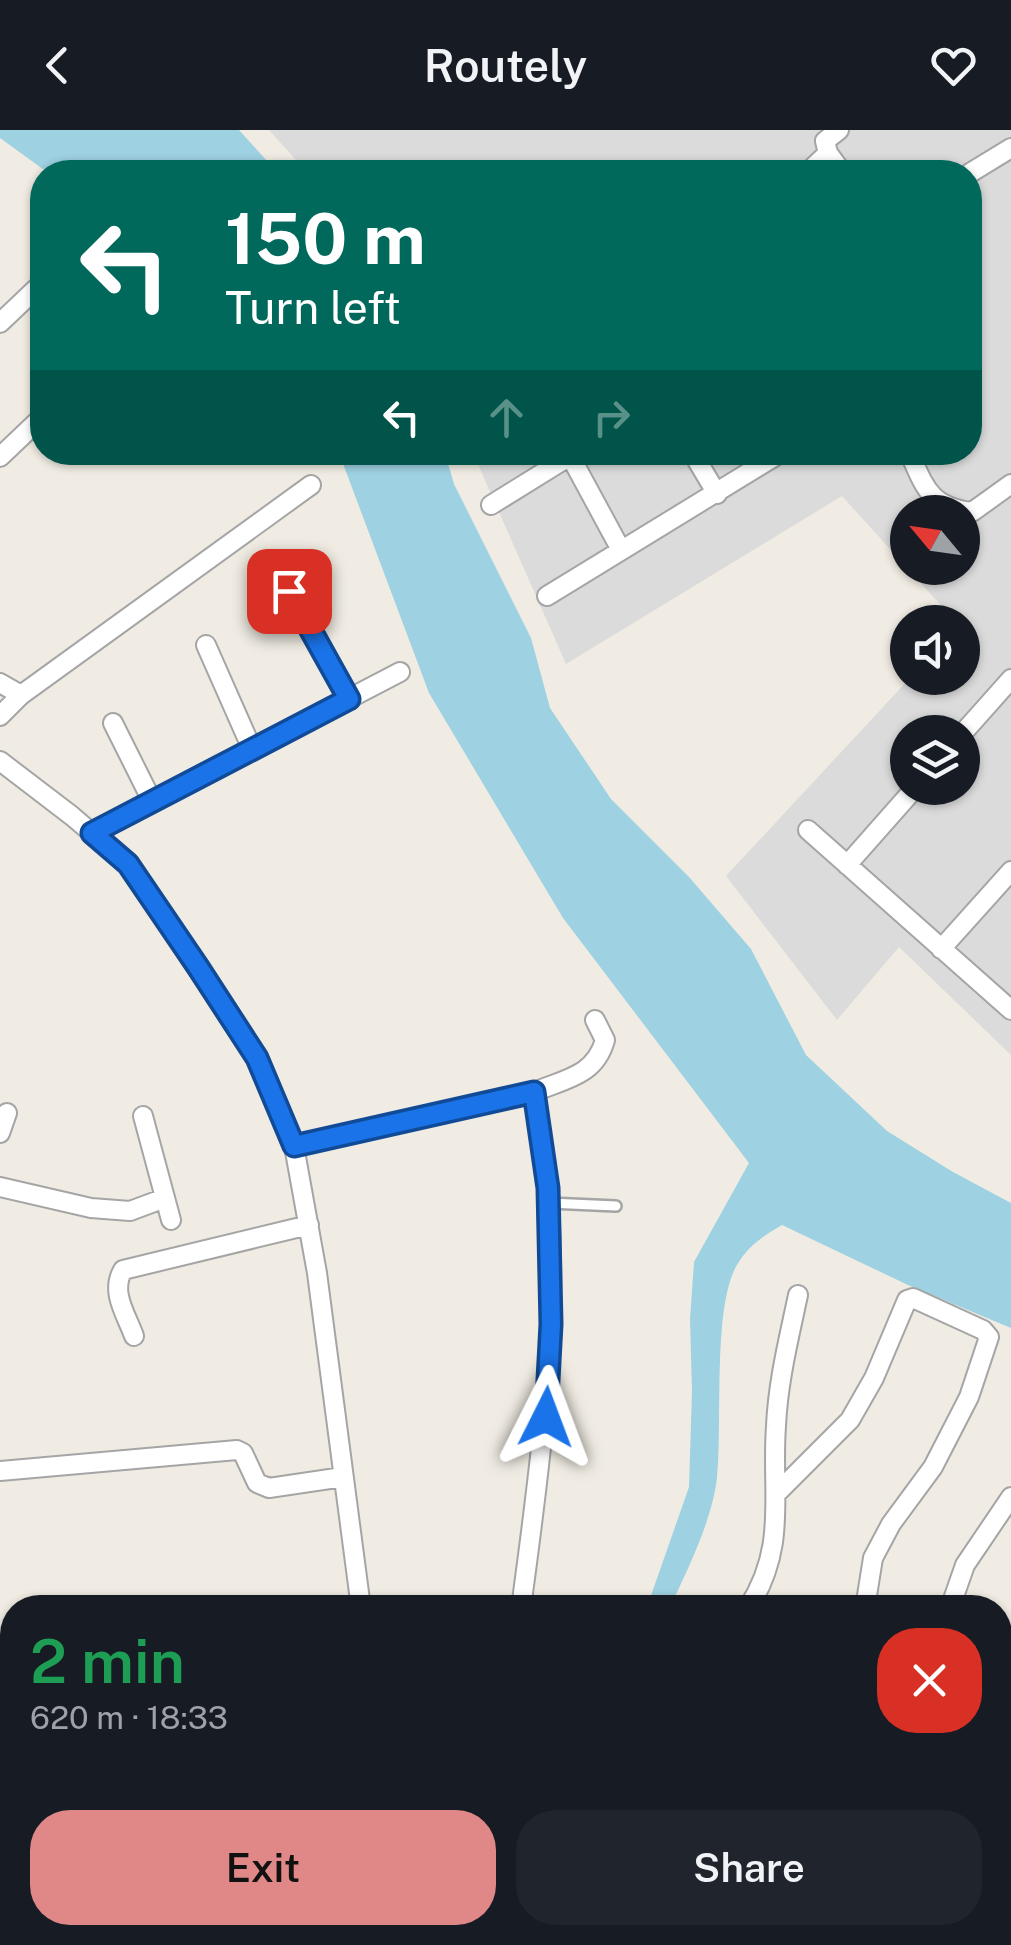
<!DOCTYPE html>
<html lang="en">
<head>
<meta charset="utf-8">
<style>
  :root { --surface:#171b24; --page:#20242c; --text:#f1f3f6; --muted:#9ea1a6; --accent:#e08887 }
  body { margin:0; font-family:"Public Sans",sans-serif; background:var(--page); color:var(--text); height:100vh; display:flex; flex-direction:column; font-size:38px; white-space:nowrap }
  * { box-sizing:border-box; margin:0 }
  p { font-size:32px; color:var(--muted) }
  .icon { flex:none; width:55px; height:55px; fill:none; stroke:currentColor; stroke-width:2; stroke-linecap:round; stroke-linejoin:round }
  .map { position:relative; flex:1; overflow:hidden }
  .details { position:absolute; left:0px; top:1465px; width:1012px; height:350px; display:flex; flex-direction:column; background:var(--surface); border-radius:40px 40px 0 0; box-shadow:0 2px 8px #0004 }
  .details>* { flex:none }
  .banner { position:absolute; left:30px; top:30px; width:952px; height:305px; border-radius:40px; box-shadow:0 2px 8px #0004; background:#00695c; color:#fff; overflow:hidden }
  .needle { width:65px; rotate:299deg }
  .buttons { position:absolute; left:890px; top:365px; display:grid; gap:20px }
  .buttons a { display:grid; place-items:center; width:90px; height:90px; border-radius:50%; background:var(--surface); box-shadow:0 2px 8px #0004; font-size:50px }
  .pin { position:absolute; display:grid; place-items:center; width:85px; height:85px; color:#fff; margin:-42px; border-radius:20px; box-shadow:0 5px 15px #0006 }
  .me { position:absolute; width:110px; margin:-55px; rotate:3deg; stroke-linejoin:round; filter:drop-shadow(0 0 8px #0008) }
  .turn { display:flex; align-items:center; gap:35px; height:210px; padding:0 30px; font-size:45px }
  .turn .icon { width:130px; height:130px; stroke-width:2.5 }
  .turn b { display:block; font-size:70px; line-height:85px }
  .lanes { display:flex; align-items:center; height:95px; padding:0 30px; background:#0003; justify-content:center; gap:50px; direction:ltr }
  .lanes .off { opacity:.35 }
  .round { display:grid; place-items:center; flex:none; width:105px; height:105px; border-radius:40px; background:var(--page) }
  .head { display:flex; align-items:center; justify-content:space-between; height:170px; padding:0 30px }
  h1 { font-size:60px; font-weight:600; line-height:75px; color:#1e9e55 }
  .action { display:flex; gap:20px; margin-top:auto; padding:20px 30px }
  .action a { flex:1; height:115px; border-radius:40px; background:var(--accent); color:#111; font-size:40px; font-weight:600; line-height:115px; text-align:center }
  .action a+a { background:var(--page); color:var(--text) }
  header { display:flex; justify-content:space-between; align-items:center; height:130px; padding:0 30px; background:var(--surface); font-size:45px; font-weight:600 }
  .map>svg:first-child { display:block }
  .residential { fill:#dcdbdb; fill-rule:evenodd }
  .water { fill:#9ed1e2 }
  .lines { fill:none; stroke-linecap:round; stroke-linejoin:round }
  .stream { stroke:#9ed1e2; stroke-width:5 }
  .lane-casing { stroke:#a5a5a5; stroke-width:14 }
  .street-casing { stroke:#a5a5a5; stroke-width:22 }
  .lane { stroke:#fff; stroke-width:9 }
  .street { stroke:#fff; stroke-width:18 }
  .route-casing { stroke:#114b97; stroke-width:25 }
  .route { stroke:#1a73e8; stroke-width:18 }
</style>
</head>
<body>
<header><svg class="icon" aria-label="back" viewBox="0 0 24 24"><path d="M15 5l-7 7 7 7"/></svg>Routely<svg class="icon" aria-label="heart" viewBox="0 0 24 24"><path d="M12 20l-8-8c-3-5 5-10 8-4 3-6 11-1 8 4z"/></svg></header>
<div class="map">
<svg width="1011" height="1815" viewBox="0 0 1011 1815">
  <rect width="100%" height="100%" fill="#f0ece3"/>
  <path class="residential" d="M269,0H1011V925L899,817L837,890L726,746L910,548H962V492H956L842,366L566,534L473,323L970,322V42H307ZM908,382H962V438H908ZM908,602H962V658H908Z"/>
  <path class="water" d="M0,0H239L277,42H47L0,8Z
    M339,323H445L454,354L531,508L550,578L611,669L689,747L751,819L806,925L887,1001L953,1042L1011,1073V1198L908,1155L782,1095C763,1106 748,1116 737,1135C712,1177 723,1295 717,1348C712,1390 688,1439 670,1477H647L689,1357L692,1261L690,1189L694,1132L749,1033L563,788L429,563Z"/>
  <g class="lines">
    <path class="stream" d="M581,1815L583,1802"/>
    <g class="lane-casing">
      <path id="lane" d="M549,1073L616,1076
        M450,1802L463,1806"/>
    </g>
    <g class="street-casing">
      <path id="street" d="M828,23L842,42
        M808,42L828,23L825,11L839,0
        M970,43L1011,18
        M0,193L42,153
        M568,322L621,420
        M692,322L717,364
        M909,322C925,358 930,377 972,382L1011,354
        M0,327L42,287
        M491,375L570,326
        M289,461L349,569
        M547,466L782,322
        M206,515L252,619
        M0,553L21,565
        M0,586L21,565L311,355
        M113,593L152,671
        M962,604L1011,549
        M0,631L72,686L128,734L257,929L294,1016L317,1143L361,1478
        M808,700L1011,880
        M91,703L400,542
        M847,735L915,658
        M941,819L1011,741
        M143,986L171,1090
        M0,1003L7,983
        M294,1016L534,962
        M0,1057L91,1078L130,1081L165,1068
        M134,1206C126,1184 110,1162 123,1140L309,1095
        M0,1341L237,1320L243,1323L257,1353L269,1358L343,1347
        M777,1363L850,1290L874,1248L907,1170L913,1168L983,1200L989,1207L969,1267L933,1337L891,1394L873,1428L865,1478
        M521,1478C540,1336 559,1203 548,1060C546,1027 537,995 534,962C565,949 595,946 605,910L595,890
        M748,1478C788,1416 771,1364 776,1296C778,1251 789,1208 798,1165
        M950,1478L965,1435L1011,1367
        M1000,1719L1011,1695
        M0,1732L12,1742
        M1000,1741L1011,1755
        M93,1802L114,1815
        M773,1802L796,1815
        M337,1815L343,1802
        M926,1815L946,1802"/>
    </g>
    <use href="#lane" class="lane"/>
    <use href="#street" class="street"/>
  </g>
  <g class="lines">
    <g class="route-casing">
      <path id="route" d="M289,461L349,569L92,703L128,734L198,837L257,928L294,1016L534,962L548,1058L551,1194L546,1287"/>
    </g>
    <use href="#route" class="route"/>
  </g>
</svg>
<div class="buttons">
<a><svg class="needle" viewBox="-14 -14 28 28"><path d="M0-13l5 13h-10z" fill="#e53935"/><path d="M0 13l5-13h-10z" fill="#9ea1a6"/></svg></a>
<a><svg class="icon" aria-label="sound" viewBox="0 0 24 24"><path d="M4 9h4l5-4v14l-5-4H4zM17 9q2 3 0 6"/></svg></a>
<a><svg class="icon" aria-label="layers" viewBox="0 0 24 24"><path d="M12 4l9 5-9 5-9-5zM3 14l9 5 9-5"/></svg></a>
</div>
<div class="pin" style="left:289px;top:461px;background:#d93025"><svg class="icon" aria-label="arrive" viewBox="0 0 24 24"><path d="M6 21V4h12l-3 4 3 4H6"/></svg></div>
<svg class="me" style="left:546px;top:1287px" viewBox="-20 -20 40 40"><path d="M0-17L14 15 0 8-14 15z" fill="#1a73e8" stroke="#fff" stroke-width="4"/></svg>
<div class="banner">
<div class="turn"><svg class="icon" aria-label="left" viewBox="0 0 24 24"><path d="M17 20v-9H6M10 6l-5 5 5 5"/></svg><div><b>150 m</b>Turn left</div></div>
<div class="lanes"><svg class="icon" aria-label="left" viewBox="0 0 24 24"><path d="M17 20v-9H6M10 6l-5 5 5 5"/></svg><svg class="icon off" aria-label="ahead" viewBox="0 0 24 24"><path d="M12 20V5M6 11l6-6 6 6"/></svg><svg class="icon off" aria-label="right" viewBox="0 0 24 24"><path d="M7 20v-9h11M14 6l5 5-5 5"/></svg></div>
</div>
<section class="details">
<div class="head"><div><h1>2 min</h1><p>620 m · 18:33</p></div><a class="round" style="background:#d93025;color:#fff"><svg class="icon" aria-label="close" viewBox="0 0 24 24"><path d="M6 6l12 12M18 6L6 18"/></svg></a></div>
<div class="action"><a>Exit</a><a>Share</a></div>
</section>
</div>
</body>
</html>
